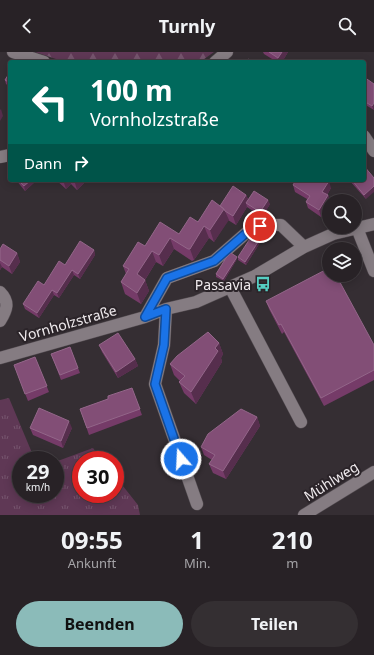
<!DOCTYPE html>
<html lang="de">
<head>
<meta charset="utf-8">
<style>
  :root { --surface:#282226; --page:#342f32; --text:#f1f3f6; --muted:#a5a4a7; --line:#443f43; --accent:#8bbbb9 }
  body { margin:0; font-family:"Noto Sans",sans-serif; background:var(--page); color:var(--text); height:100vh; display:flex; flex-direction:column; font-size:15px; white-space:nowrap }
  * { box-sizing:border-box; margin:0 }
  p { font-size:13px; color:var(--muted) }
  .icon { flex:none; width:22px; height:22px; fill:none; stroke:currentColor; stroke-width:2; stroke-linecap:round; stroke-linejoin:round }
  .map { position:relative; height:463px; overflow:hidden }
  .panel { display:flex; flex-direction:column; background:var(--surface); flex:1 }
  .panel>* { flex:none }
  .banner { position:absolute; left:8px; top:8px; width:358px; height:122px; border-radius:4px; box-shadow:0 2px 10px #0003,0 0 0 1px var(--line); background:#00695c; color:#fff; overflow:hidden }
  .buttons { position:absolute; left:322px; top:142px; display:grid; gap:8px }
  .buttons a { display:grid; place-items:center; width:40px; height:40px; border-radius:50%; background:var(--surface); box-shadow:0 2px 10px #0003,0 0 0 1px var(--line); font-size:20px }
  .speed { position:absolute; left:12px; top:399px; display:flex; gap:8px; font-size:20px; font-weight:700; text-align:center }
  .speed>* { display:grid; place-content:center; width:52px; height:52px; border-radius:50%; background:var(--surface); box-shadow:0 2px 10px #0003,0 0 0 1px var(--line); line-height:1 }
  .speed small { font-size:10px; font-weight:400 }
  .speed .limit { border:6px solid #d22; background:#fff; color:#111 }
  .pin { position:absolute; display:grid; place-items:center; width:34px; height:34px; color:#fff; margin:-17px; border:2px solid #fff; border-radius:50%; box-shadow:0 1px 4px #0007 }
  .me { position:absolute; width:44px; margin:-22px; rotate:341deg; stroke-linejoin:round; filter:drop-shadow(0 0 3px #0008) }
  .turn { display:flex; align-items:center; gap:14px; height:84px; padding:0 16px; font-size:18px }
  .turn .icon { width:52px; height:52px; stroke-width:2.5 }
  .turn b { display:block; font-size:28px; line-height:34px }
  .then { display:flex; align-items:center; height:38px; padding:0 16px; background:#0003; gap:8px; font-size:15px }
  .eta { display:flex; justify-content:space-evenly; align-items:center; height:68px; text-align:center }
  .eta b { font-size:24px; font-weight:700; line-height:28px }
  .cta { display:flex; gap:8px; margin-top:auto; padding:8px 16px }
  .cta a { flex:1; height:46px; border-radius:24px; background:var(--accent); color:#111; font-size:16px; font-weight:700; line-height:46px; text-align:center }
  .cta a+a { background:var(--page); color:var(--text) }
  header { display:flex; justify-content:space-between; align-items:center; height:52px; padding:0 16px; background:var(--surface); font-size:18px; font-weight:700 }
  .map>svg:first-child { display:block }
  .grass { fill:url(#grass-tufts) }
  .forest { fill:url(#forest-firs) }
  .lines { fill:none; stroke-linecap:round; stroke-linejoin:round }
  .minor-casing { stroke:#544d52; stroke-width:13 }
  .minor { stroke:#857c82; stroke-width:12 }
  .wall { fill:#753b68 }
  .shaded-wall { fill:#562e4d }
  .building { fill:#824e76; stroke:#936689 }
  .route-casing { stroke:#114b97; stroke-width:10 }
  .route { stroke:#1a73e8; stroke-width:7 }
  .labels { text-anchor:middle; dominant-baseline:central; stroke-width:4; stroke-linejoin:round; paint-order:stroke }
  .poi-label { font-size:14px; fill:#efeaed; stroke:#2b2429; text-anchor:end }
  .street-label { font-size:14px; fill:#efeaed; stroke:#2b2429 }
</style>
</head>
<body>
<header><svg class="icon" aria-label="back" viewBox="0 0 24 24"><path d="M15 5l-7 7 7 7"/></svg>Turnly<svg class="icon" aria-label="search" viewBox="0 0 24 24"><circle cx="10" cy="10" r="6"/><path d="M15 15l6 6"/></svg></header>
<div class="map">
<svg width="374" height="463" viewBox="0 0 374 463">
  <defs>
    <pattern id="grass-tufts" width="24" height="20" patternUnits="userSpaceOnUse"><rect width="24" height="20" fill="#5f3855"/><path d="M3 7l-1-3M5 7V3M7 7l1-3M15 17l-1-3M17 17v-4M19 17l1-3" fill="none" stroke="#76556e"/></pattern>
    <pattern id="forest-firs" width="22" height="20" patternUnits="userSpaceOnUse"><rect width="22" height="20" fill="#5f3855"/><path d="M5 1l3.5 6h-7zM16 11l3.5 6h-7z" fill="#76556e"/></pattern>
  </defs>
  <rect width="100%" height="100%" fill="#352e33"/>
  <path class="grass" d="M9,346L35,408H21V442H55V410L93,396L102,408H81V442H115V424L138,453L140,463H0V348Z"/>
  <path class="forest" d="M35,0H214L200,10H65Z"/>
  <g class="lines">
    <g class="minor-casing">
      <path id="minor" d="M13,0L44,10
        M215,10L227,0
        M364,84L374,99
        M0,105L10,103
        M357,176L374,219
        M230,235L301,370
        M0,240C10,250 7,258 0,269
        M166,257L164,293L155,332L197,452
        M145,265L167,226L214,209L252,176L269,173H281L304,195
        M0,306L145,265L166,257L196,250L255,224L304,195L333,182L374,172
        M304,463L374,420"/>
    </g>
    <use href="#minor" class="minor"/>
  </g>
  <path class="wall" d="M263,0H288L282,10H277L264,2Z
    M10,20V35L6,32L5,28Z
    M364,25L374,58L364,52Z
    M16,128H37L25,139Z
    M56,128H86V129L77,138L71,132L66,137Z
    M349,128H364L366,147Z
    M293,133L331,136L327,143H328L330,149H329V152L321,165L308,156L306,150L307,147L295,140Z
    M246,143L248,147L270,152L262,165L247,155L236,173L228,168L214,190L209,186L194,208L192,209L174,197L163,214L156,210L145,228L149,239L141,252L125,242L121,230L126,222L123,214L145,194L179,182L220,154Z
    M260,187L261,189L246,213L238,208V205Z
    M0,197L17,201L20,210L12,222L2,215L0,218Z
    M94,198L95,203L80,227L74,223L59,246L54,243L39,266L25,257L23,252L65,213Z
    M237,207L224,229L216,225V222Z
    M266,249L374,293V328L324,354L284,280L282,282L269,257Z
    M219,291L223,302L221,306L222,310L196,352L184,341L179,330L180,329L174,323L170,312Z
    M99,293L135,307L138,314L118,326L102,300Z
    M70,295L80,321L61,328L51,302Z
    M35,305L49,340L28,349L14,313Z
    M132,336L142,363L89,383L80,357L108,347Z
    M257,365L260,374L226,427L213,421L209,412L212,408L204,403L201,395Z
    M30,376H72L63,396L33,383Z"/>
  <path class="shaded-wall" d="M282,0H288L282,10H279L278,6Z
    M374,51V58L372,54Z
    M1,57L3,64L0,69V58Z
    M31,128H37L25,139L24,134Z
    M66,128H70L71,132L66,137L64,131Z
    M78,128H86V129L77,138L75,131Z
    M329,129L331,136L325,146L322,140Z
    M374,134V140L366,147L364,143Z
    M246,143L250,152L246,151L247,155L236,173L233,164Z
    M328,143L330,149H329V152L321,165L319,158Z
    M268,148L270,152L262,165L260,160Z
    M224,157L229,168L214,190L210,178Z
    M204,174L209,186L194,208L190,197Z
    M170,186L174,197L163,214L159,203Z
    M260,187L261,189L246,213L245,210Z
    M94,198L95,203L80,227L78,222Z
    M152,199L156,210L141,234L137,222Z
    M17,201L20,210L12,222L9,214Z
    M237,205V207L224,229L223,227Z
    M0,211L2,215L0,218Z
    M72,218L74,223L59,246L57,241Z
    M145,228L149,239L141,252L137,241Z
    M52,238L54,243L39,266L37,261Z
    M219,291L223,302L221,306L222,310L196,352L191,340L215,296Z
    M135,307L138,314L118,326L116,320Z
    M257,365L260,374L226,427L223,419Z
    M69,369L72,376L63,396L61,389Z"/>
  <path class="building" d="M269,0H282L278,6Z
    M248,7L253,10H246Z
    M10,20V31L5,28Z
    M364,25L374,32V51L372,54L364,49Z
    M364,114L374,126V134L364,143L352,128H364Z
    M18,128H31L24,134Z
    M61,128H66L64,131Z
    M72,128H78L75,131Z
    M296,128H327L329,129L322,140L328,143L319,158L306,150L310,144L293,133Z
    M233,134L246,143L233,164L225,159L224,157L220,154Z
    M254,139L268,148L260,160L246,151Z
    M212,148L224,157L210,178L204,174L190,197H188L170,186L159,203L152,199L137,222L145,228L137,241L121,230L129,217L123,214L138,190L145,194L160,170L179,182L190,165L198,170Z
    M253,182L260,187L245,210L238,205Z
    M80,189L94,198L78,222L72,218L57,241L52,238L37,261L23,252L38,229L44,233L59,209L65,213Z
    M3,192L17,201L9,214L0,208V197Z
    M231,201L237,205L223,227L216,222L226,206Z
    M329,216V223H336L374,293V318L321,346L281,272L279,273L266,249Z
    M208,280L219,291L215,296L218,299L191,340L179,330L185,324L170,312L177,304Z
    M118,281L135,307L116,320L99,293Z
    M70,295L78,316L60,323L51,302Z
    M35,305L47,334L25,342L14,313Z
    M132,336L140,357L87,376L80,357L108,347V344Z
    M39,356L69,369L61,389L30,376Z
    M241,357L257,365L223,419L209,412L215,403L201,395L208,382Z"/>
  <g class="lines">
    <g class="route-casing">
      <path id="route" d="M181,407L155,332L164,293L166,257L145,265L167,226L214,209L252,176L260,174"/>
    </g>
    <use href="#route" class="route"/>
  </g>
  <defs>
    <g id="bus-bare" transform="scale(1.2)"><path d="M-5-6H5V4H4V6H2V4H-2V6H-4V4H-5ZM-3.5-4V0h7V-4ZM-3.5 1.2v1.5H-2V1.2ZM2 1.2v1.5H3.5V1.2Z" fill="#56cec3" stroke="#2b2429" stroke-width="2.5" paint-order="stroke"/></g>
  </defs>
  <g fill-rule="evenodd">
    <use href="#bus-bare" x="263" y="232"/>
  </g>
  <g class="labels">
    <g class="poi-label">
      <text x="251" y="232">Passavia</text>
    </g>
    <g class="street-label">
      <text transform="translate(68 271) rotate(-16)">Vornholzstraße</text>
      <text transform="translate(331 429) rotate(-32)">Mühlweg</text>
    </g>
  </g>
</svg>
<div class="buttons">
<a><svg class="icon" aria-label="search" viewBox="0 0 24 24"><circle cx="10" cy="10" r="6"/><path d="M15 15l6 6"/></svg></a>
<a><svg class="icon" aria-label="layers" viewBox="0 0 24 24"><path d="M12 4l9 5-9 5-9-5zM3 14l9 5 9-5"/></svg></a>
</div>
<div class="speed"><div>29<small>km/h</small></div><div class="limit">30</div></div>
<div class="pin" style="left:260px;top:174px;background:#d93025"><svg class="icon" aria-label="arrive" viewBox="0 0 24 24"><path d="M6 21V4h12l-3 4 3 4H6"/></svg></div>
<svg class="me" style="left:181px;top:407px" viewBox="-20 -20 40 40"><circle r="17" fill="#1a73e8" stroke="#fff" stroke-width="3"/><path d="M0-11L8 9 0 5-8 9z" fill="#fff"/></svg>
<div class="banner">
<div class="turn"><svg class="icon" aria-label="left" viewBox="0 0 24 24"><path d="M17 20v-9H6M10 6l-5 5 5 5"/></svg><div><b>100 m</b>Vornholzstraße</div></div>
<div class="then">Dann<svg class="icon" aria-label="right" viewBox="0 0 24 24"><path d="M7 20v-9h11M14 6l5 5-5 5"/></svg></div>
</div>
</div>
<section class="panel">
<div class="eta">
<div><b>09:55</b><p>Ankunft</p></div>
<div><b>1</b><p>Min.</p></div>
<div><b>210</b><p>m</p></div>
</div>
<div class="cta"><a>Beenden</a><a>Teilen</a></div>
</section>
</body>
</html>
